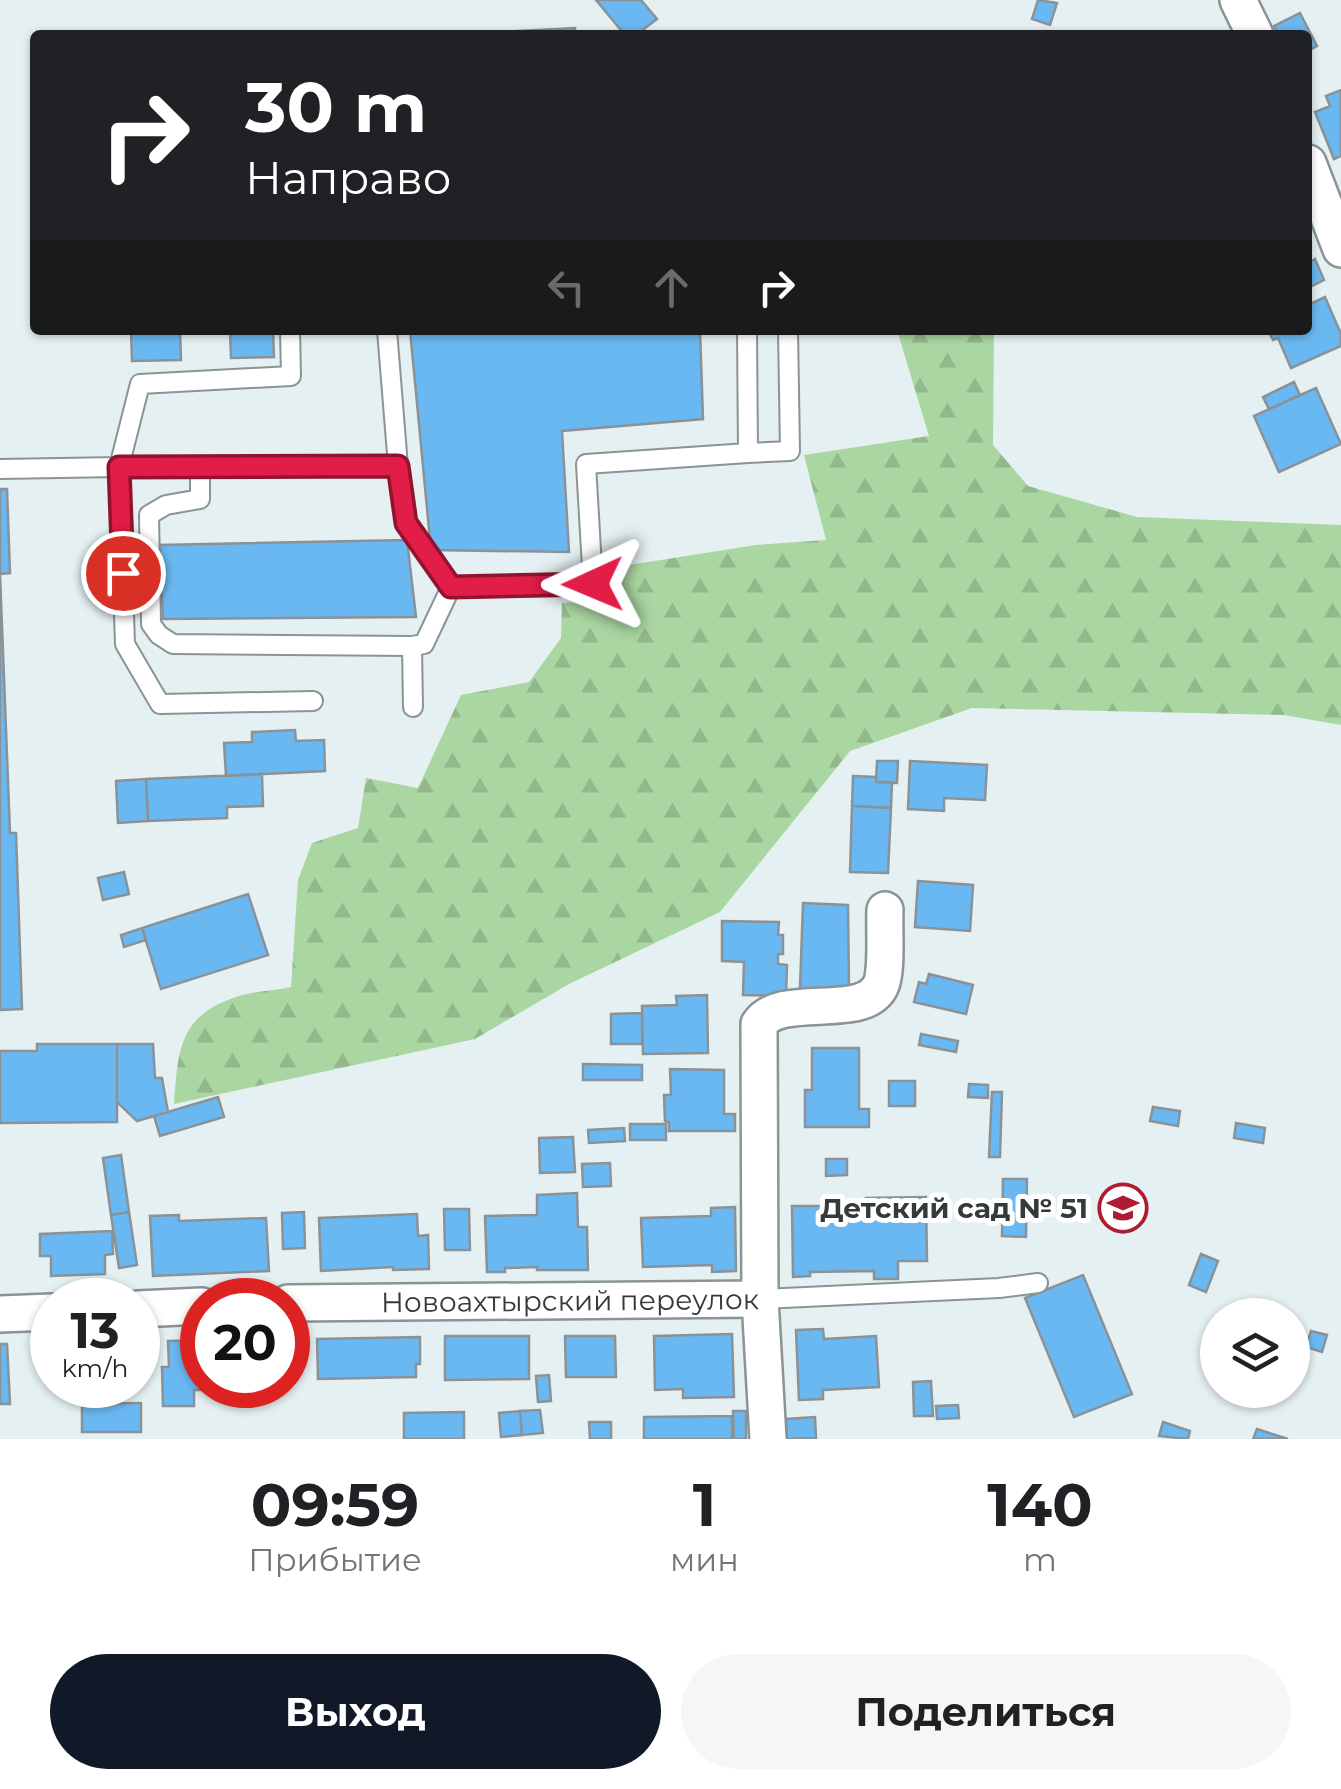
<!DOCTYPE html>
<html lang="ru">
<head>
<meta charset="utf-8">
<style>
  :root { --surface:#fff; --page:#f6f6f6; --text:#202124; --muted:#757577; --accent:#111827 }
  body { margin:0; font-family:Montserrat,sans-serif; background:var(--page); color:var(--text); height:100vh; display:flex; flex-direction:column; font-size:38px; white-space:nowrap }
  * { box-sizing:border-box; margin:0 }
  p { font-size:32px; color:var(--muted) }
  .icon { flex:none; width:55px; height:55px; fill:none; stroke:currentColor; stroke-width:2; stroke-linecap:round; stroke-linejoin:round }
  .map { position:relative; height:1439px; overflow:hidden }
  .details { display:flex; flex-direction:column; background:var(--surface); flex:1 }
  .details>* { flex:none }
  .hud { position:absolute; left:30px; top:30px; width:1282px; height:305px; border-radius:10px; box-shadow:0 2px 8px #0004; background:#202124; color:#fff; overflow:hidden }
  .tools { position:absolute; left:1200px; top:1298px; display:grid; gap:20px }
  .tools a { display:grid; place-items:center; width:110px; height:110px; border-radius:50%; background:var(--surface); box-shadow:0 2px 8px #0004; font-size:50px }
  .speed { position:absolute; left:30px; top:1278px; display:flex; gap:20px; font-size:50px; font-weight:700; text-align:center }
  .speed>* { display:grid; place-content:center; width:130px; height:130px; border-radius:50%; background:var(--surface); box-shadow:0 2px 8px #0004; line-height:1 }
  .speed small { font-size:25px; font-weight:400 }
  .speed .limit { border:15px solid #d22; background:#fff; color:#111 }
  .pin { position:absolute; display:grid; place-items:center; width:85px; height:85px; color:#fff; margin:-42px; border:5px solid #fff; border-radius:50%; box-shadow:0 2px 10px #0007 }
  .me { position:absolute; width:110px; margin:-55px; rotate:269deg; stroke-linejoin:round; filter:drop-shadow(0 0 8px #0008) }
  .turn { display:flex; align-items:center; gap:35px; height:210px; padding:0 50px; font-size:45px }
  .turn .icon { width:130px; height:130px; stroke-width:2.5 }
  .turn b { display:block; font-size:70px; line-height:85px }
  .lanes { display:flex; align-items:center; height:95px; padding:0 50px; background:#0003; justify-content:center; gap:50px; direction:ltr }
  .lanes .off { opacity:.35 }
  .eta { display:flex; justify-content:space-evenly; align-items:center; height:170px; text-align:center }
  .eta b { font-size:60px; font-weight:700; line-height:70px }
  .button { display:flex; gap:20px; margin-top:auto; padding:20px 50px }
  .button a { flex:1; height:115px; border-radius:60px; background:var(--accent); color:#fff; font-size:40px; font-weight:700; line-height:115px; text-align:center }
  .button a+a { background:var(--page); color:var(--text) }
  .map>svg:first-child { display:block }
  .forest { fill:url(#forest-firs) }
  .building { fill:#6ab8f2; stroke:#8b9297; stroke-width:2.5 }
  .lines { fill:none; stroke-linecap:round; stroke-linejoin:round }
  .lane-casing { stroke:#8a9495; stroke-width:22 }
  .street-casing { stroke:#8a9495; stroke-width:40 }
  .lane { stroke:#fff; stroke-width:18 }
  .street { stroke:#fff; stroke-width:35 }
  .route-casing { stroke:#92132f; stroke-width:25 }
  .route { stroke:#e11d48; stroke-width:18 }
  .labels { text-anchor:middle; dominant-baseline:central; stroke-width:10; stroke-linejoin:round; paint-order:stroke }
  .poi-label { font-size:28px; font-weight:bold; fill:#343939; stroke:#fff; text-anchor:end }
  .street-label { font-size:28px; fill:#343939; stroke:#fff }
</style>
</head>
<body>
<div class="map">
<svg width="1341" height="1439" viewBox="0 0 1341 1439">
  <defs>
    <pattern id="forest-firs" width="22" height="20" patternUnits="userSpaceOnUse" patternTransform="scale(2.5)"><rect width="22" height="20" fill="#aad6a1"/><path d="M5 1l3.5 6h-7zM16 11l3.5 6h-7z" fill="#93b88b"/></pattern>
  </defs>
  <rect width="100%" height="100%" fill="#e5f0f2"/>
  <path class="forest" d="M897,330H994L993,445L1028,486L1137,517L1341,525V725L1284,715L972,708L850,751L720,912L569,984L475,1039L174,1104C178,1052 178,1016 236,997C253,991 274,991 291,987L298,880L312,843L358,828L366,778L418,788L461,695L529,682L561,638L562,603L609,600L610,568L756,545L826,540L804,455L929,436Z"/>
  <path class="building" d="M596,0H641L657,19L636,35H625Z
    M1038,0L1057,3L1050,25L1032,19Z
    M1300,13L1317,46L1308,51V35H1279L1274,26Z
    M575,28V35H439Z
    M1341,90V156L1334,159L1315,112L1330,106L1326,96Z
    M1315,259L1324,280L1308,288V263Z
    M1325,297L1341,334V346L1291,368L1278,338L1273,340L1268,330H1308V305Z
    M131,330H180L181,360L132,361Z
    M230,330H273L274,357L231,358Z
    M410,330H700L703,419L562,431L569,552L431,550Z
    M1294,382L1300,395L1269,409L1263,397Z
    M1316,388L1341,444L1279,472L1254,416Z
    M0,489H7L10,573L0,574Z
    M407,540L416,617L163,619L159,545Z
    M0,574L10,833H16L22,1009L0,1010Z
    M295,730L296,741L324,740L325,771L226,776L224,743L252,742V732Z
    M877,761H898L897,783L876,782Z
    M910,761L987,765L985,800L944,798V811L908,809Z
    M262,774L263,806L227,807V818L148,821L146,779Z
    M853,776L876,777V782H892L891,808L852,806Z
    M146,779L148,821L118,823L116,781Z
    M852,806L891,808L888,873L850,872Z
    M124,872L129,894L103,900L98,878Z
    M918,881L973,885L970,931L915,927Z
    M248,894L268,955L161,989L142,928Z
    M803,903L848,905L849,989L800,988Z
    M722,921L779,922L778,935H783V954H778V964L787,965L786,996L743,995L744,962L722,961Z
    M142,928L146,940L124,947L121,935Z
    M929,974L973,985L966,1014L914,1002L919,982L926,984Z
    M707,995L708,1053L643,1054L642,1006L677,1005L676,996Z
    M642,1013V1044H611V1014Z
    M921,1034L958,1041L956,1052L919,1045Z
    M37,1044H117V1122L0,1123V1051H37Z
    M117,1044H153L155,1078H162L168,1112L137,1121L117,1102Z
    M812,1048H859V1109H869V1127H805V1090H812Z
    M583,1064L642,1065V1080H583Z
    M670,1069L724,1070V1114H735V1131H669V1122L665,1121L664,1095H671Z
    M889,1081H915V1106H889Z
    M969,1084L988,1085V1098L968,1097Z
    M992,1092H1002L1000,1157H989Z
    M218,1097L224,1117L160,1136L154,1116Z
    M1153,1107L1180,1111L1178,1126L1150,1121Z
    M1236,1123L1265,1128L1263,1143L1234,1138Z
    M630,1124H666V1140H630Z
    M624,1128L625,1141L589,1143L588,1130Z
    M573,1137L575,1172L540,1173L539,1138Z
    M121,1155L129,1212L111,1215L103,1158Z
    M826,1159H847V1175L826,1176Z
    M610,1163L611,1186L583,1187L582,1164Z
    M1003,1179H1027L1026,1237L1002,1236Z
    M577,1193L578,1227H587L588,1270H537V1267L505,1268V1272H487L485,1216L537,1215V1195Z
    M926,1197L927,1261H898V1279H874V1271L810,1272V1276L793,1277L792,1206H823V1216L866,1215V1198Z
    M735,1207L736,1271L712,1272V1265L643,1267L641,1218L711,1216V1208Z
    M444,1209H469L470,1250H445Z
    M129,1212L137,1265L119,1268L111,1215Z
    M304,1212L305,1248L283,1249L282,1213Z
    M417,1214L418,1236L428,1235L429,1269L393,1270V1267L321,1271L319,1218Z
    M179,1215V1221L266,1218L269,1271L153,1276L150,1216Z
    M112,1231L113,1254L105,1255V1274L51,1276V1256H40V1234Z
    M1201,1254L1218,1261L1206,1292L1189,1285Z
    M1083,1275L1132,1394L1074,1417L1025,1298Z
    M823,1329L824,1339L876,1336L879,1387L823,1390V1399L799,1400L796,1330Z
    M1311,1331L1327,1335L1322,1352L1306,1347Z
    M732,1334L734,1397L683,1398V1389L655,1390L654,1336Z
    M445,1336H529V1379L445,1380Z
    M565,1336H615L616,1377H566Z
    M420,1337V1364H416V1377L318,1379L317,1339Z
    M202,1340V1385H265V1389L194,1390V1406H163L162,1367H169L168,1341Z
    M0,1344H7L10,1404H0Z
    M549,1375L551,1401L538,1402L536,1376Z
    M931,1381L933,1416H914L913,1382Z
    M141,1403V1432H82V1404Z
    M958,1405L959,1418L937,1419L936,1406Z
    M540,1410L543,1433L522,1435L520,1411Z
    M520,1411L522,1435L501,1437L499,1413Z
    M733,1411H746V1439H734Z
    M464,1412V1439H404V1413Z
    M732,1416V1439H644V1417Z
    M815,1417L816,1438L787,1439L786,1419Z
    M589,1422H611V1439H590Z
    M1163,1422L1190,1431L1188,1439L1159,1436Z
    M1257,1429L1288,1439H1253Z"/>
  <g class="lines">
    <g class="lane-casing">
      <path id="lane" d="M387,330L398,466
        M748,453L790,451L788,330
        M200,467V499L166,505L149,515L151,624L159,635L173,644L412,646L424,644L451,587L405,523L398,466L145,467H119L125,644L160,704L313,701
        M0,469L119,467L140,384L291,376L290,330
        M451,587L593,585L586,464L748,453L747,330
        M412,646L413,707
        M760,1299L999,1288L1038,1283"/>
    </g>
    <g class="street-casing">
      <g id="street">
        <path d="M1238,0L1255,35"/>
        <path d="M1308,163L1341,249"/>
        <path id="s1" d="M288,1303L760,1299"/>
        <path d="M138,1309L202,1306"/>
        <path d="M0,1314L52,1312"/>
        <path d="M768,1439L760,1299L759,1024C782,990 869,1024 882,982C887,964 884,930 885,910"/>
      </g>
    </g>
    <use href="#lane" class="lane"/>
    <use href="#street" class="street"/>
  </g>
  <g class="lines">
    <g class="route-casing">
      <path id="route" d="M123,573L119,467L398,466L406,523L451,587L593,584"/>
    </g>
    <use href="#route" class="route"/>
  </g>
  <defs>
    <g id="school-ring" transform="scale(2.5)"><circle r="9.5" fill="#fff" stroke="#af1b33" stroke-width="1.5"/><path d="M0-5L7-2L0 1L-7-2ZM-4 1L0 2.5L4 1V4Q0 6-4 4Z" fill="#af1b33"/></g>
  </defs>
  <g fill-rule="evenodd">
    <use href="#school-ring" x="1123" y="1208"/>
  </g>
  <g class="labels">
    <g class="poi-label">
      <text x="1088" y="1208">Детский сад № 51</text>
    </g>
    <g class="street-label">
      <text stroke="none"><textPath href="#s1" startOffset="282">Новоахтырский переулок</textPath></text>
    </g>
  </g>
</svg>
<div class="tools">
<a><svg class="icon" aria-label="layers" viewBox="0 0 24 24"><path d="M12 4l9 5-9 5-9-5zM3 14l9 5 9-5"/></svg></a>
</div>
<div class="speed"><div>13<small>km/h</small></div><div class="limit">20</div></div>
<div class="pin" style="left:123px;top:573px;background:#d93025"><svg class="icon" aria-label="arrive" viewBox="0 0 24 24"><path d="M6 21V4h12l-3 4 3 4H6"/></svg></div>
<svg class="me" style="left:593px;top:584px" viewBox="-20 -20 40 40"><path d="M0-17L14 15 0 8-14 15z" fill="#e11d48" stroke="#fff" stroke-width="4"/></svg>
<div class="hud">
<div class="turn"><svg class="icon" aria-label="right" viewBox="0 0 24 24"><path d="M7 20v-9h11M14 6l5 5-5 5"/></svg><div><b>30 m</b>Направо</div></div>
<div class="lanes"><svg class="icon off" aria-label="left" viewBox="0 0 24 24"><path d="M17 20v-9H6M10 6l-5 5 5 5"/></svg><svg class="icon off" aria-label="ahead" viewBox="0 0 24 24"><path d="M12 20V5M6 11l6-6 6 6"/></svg><svg class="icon" aria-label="right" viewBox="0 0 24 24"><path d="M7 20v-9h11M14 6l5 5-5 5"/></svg></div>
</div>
</div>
<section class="details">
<div class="eta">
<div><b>09:59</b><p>Прибытие</p></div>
<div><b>1</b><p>мин</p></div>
<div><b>140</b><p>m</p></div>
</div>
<div class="button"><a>Выход</a><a>Поделиться</a></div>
</section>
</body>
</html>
